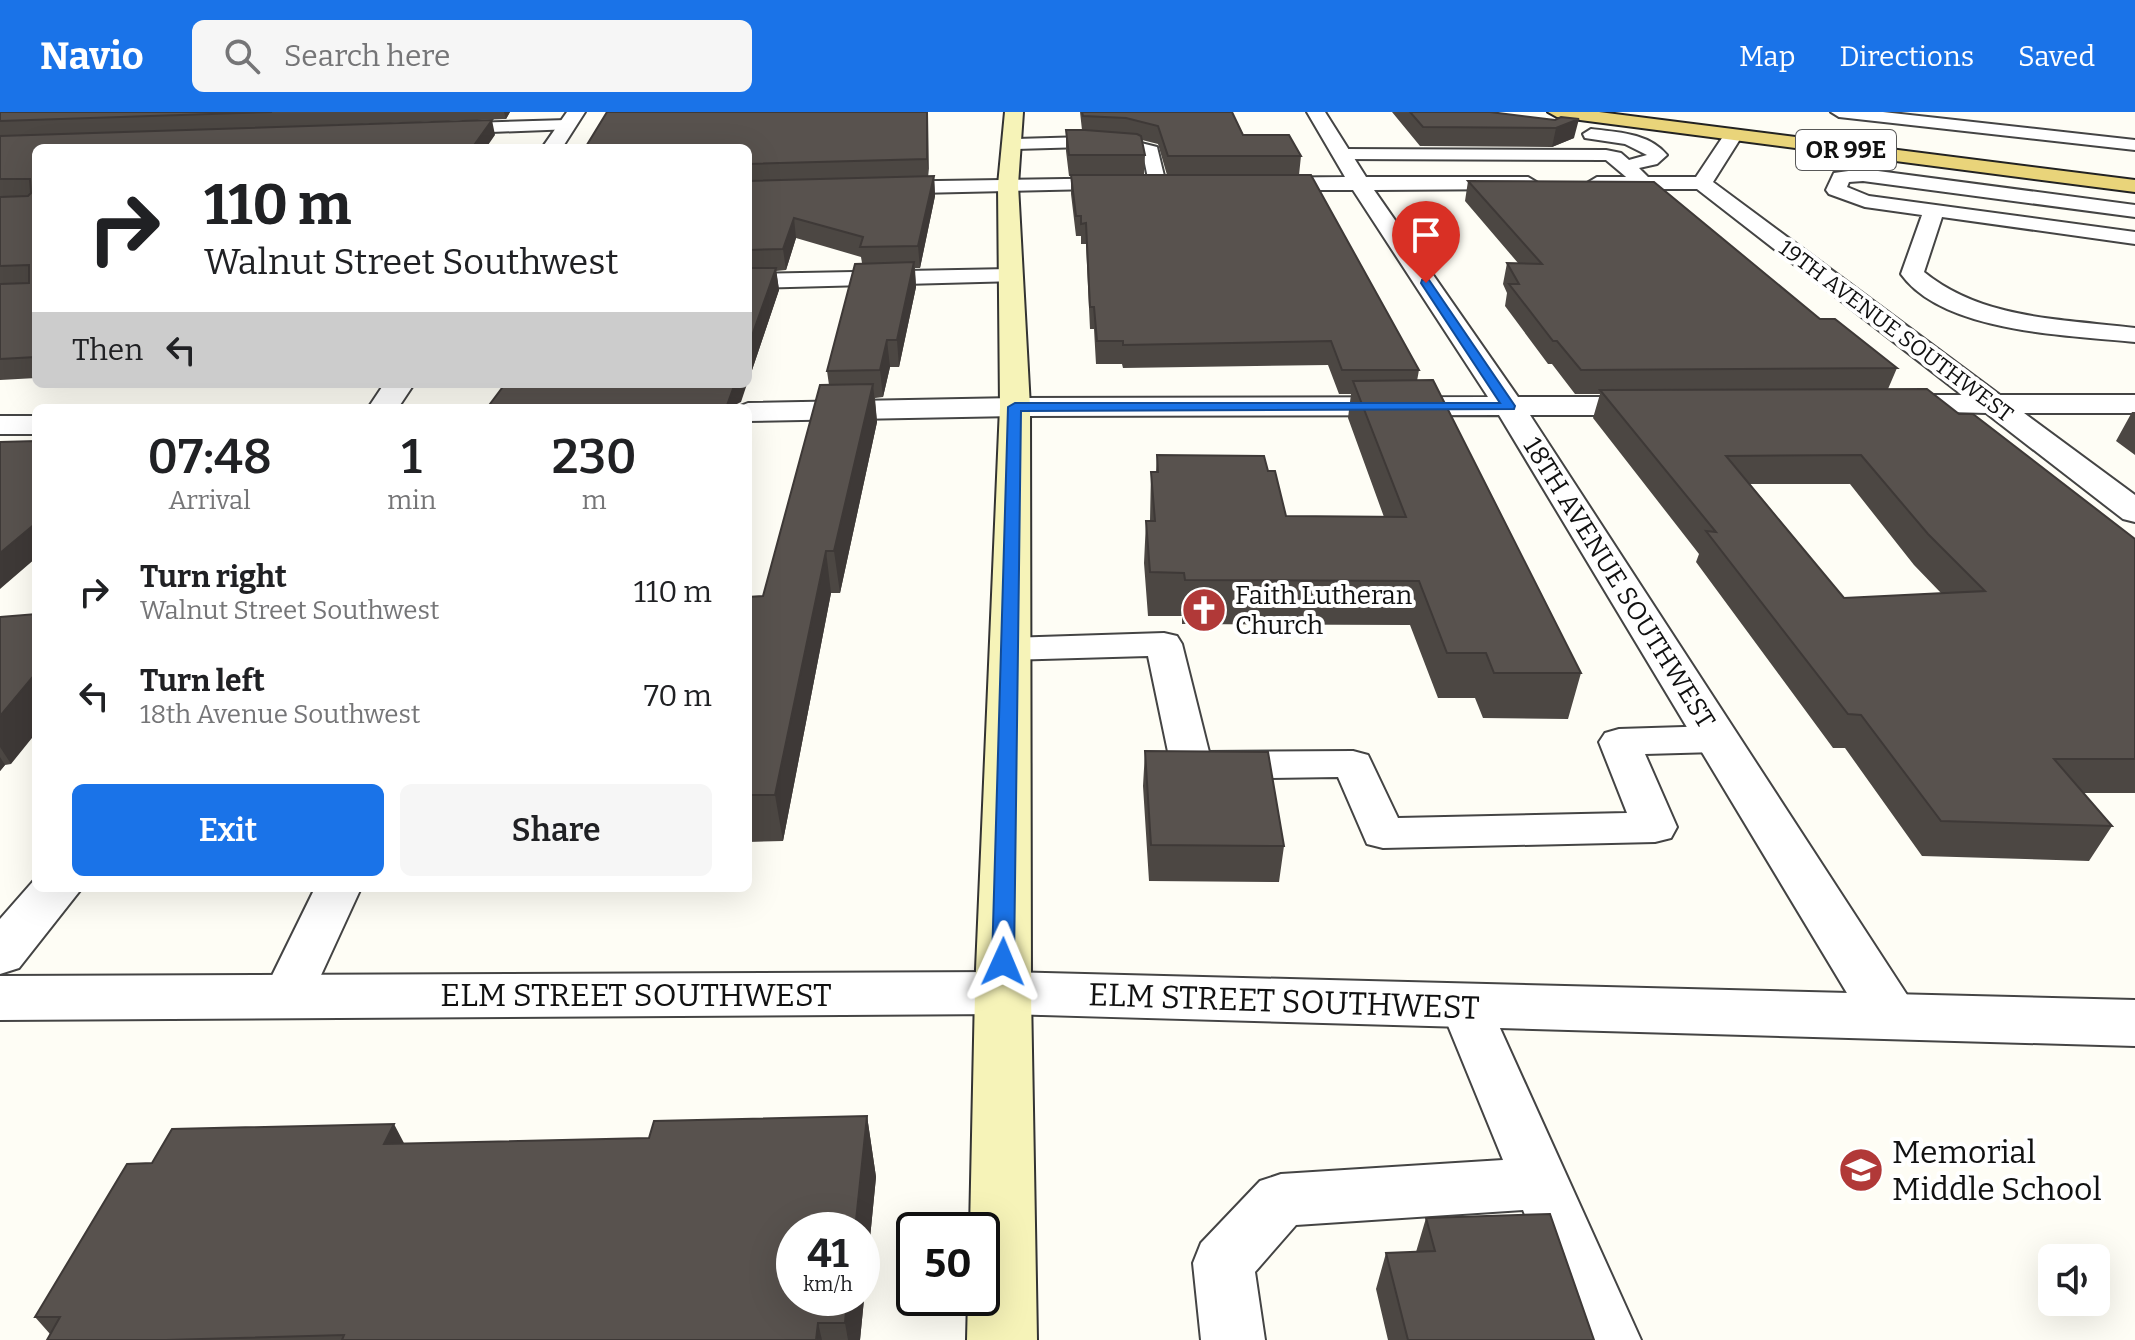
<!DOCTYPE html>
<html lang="en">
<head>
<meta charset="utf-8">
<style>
  :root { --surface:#fff; --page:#f6f6f6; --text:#202124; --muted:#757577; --accent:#1a73e8 }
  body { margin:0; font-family:Bitter,serif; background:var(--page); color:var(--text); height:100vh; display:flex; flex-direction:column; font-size:30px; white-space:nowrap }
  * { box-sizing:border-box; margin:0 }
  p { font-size:26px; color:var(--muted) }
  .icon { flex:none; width:44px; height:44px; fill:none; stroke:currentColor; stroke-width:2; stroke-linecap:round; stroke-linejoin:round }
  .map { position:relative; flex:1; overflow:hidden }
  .drawer { position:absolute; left:32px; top:292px; width:720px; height:488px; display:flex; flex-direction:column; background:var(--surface); border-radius:12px; box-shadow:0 8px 32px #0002 }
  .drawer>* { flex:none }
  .guide { position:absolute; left:32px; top:32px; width:720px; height:244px; border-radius:12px; box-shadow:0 8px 32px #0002; background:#fff; color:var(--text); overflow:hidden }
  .buttons { position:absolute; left:2038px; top:1132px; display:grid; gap:16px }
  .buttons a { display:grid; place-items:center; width:72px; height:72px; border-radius:12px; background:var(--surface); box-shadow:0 8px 32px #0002; font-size:40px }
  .speed { position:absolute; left:776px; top:1100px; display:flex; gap:16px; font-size:40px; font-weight:700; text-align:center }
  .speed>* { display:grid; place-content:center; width:104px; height:104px; border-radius:50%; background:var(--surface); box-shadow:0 8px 32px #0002; line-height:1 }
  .speed small { font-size:20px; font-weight:400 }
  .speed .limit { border:4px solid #111; border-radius:12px; background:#fff; color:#111 }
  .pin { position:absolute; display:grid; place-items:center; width:68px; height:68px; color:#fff; margin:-82px -34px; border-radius:50% 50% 50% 0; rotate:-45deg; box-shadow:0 0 8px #0007 }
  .pin .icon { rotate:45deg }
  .me { position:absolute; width:88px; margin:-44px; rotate:1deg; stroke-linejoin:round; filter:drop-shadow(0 0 6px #0008) }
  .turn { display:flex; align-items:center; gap:28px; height:168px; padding:0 40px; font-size:36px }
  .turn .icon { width:104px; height:104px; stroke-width:2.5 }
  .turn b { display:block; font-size:56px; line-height:68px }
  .then { display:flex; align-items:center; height:76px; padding:0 40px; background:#0003; gap:16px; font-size:30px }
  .eta { display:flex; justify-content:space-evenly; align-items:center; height:136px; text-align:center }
  .eta b { font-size:48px; font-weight:600; line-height:56px }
  .action { display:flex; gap:16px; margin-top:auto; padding:16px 40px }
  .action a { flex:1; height:92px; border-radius:12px; background:var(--accent); color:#fff; font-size:32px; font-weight:600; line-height:92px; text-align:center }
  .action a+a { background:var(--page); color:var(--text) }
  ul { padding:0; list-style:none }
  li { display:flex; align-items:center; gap:24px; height:104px; padding:0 40px }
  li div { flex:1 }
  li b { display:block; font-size:30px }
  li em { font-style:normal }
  header { display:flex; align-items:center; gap:48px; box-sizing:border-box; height:112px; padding:0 40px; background:var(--accent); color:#fff }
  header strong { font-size:38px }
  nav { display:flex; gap:44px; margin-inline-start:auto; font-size:28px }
  .search { width:560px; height:72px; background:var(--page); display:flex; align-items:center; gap:20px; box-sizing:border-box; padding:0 28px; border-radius:12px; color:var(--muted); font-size:30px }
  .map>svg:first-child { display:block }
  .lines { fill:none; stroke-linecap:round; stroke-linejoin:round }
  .service-casing { stroke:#444; stroke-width:4 }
  .minor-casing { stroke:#444; stroke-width:4 }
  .tertiary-casing { stroke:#444; stroke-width:4 }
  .secondary-casing { stroke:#333; stroke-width:4 }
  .primary-casing { stroke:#222; stroke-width:4 }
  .service { fill:#fff; fill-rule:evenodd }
  .minor { fill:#fff; fill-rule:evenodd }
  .tertiary { fill:#fff; fill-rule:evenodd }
  .secondary { fill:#f6f3b8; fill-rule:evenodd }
  .primary { fill:#e9d47a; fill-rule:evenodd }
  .wall { fill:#4c4743; fill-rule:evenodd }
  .shaded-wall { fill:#3e3937 }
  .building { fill:#58524e; stroke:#3e3937; stroke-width:2; fill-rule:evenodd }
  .route { fill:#1a73e8; stroke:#114b97; stroke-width:2 }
  .labels { text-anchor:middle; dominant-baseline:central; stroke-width:8; stroke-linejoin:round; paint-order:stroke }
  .far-street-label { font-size:22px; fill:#111; stroke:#fff }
  .shield { fill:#fff; stroke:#585858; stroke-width:2 }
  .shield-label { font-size:24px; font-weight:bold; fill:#111 }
  .street-label { font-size:26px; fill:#111; stroke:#fff }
  .poi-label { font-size:26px; fill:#111; stroke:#fff; text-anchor:start }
  .near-street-label { font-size:32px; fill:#111; stroke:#fff }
  .near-poi-label { font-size:32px; fill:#111; stroke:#fff; text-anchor:start }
</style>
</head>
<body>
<header>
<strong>Navio</strong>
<div class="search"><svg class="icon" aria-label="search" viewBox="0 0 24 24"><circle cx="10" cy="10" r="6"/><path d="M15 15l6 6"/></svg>Search here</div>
<nav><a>Map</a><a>Directions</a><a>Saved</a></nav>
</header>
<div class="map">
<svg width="2135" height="1228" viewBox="0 0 2135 1228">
  <rect width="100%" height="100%" fill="#fefdf5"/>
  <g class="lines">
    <g class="service-casing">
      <path id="service" d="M1831,0H1883L2135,28V38L1839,5Z
        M567,8L575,13L573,17L439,22L431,17L439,12Z
        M1591,17C1617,20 1649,21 1667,43L1657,52L1639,56L1654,71L1652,75H1638L1606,48L1341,47L1332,42L1341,37L1606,38L1621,41L1629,48L1647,43L1625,32L1585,26L1583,22Z
        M1085,25L1125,27L1157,35L1166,72L1157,78L1150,76L1143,42L1137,39L1085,35L1012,37L1003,32L1012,27Z
        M1863,57L2135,93V105L1863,69L1849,70L1847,75L1869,84L2135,120V132L1942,105L1924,160C1983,208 2063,207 2135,216V230C2069,223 1943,221 1901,162L1922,103L1865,95L1829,82L1826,78L1834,61Z
        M1010,157L1018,159L1021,164L1018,169L748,176V162Z
        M1164,521L1177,524L1182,532L1209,640L1353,639L1368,643L1398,706L1627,701L1599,630L1605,621L1619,617L1716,614L1730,618L1736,627L1730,636L1716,640L1645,642L1677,715L1671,726L1655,730L1383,736L1367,732L1338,665L1192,667L1177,663L1171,654L1148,544L1009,548L996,545L990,537L996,529L1009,526Z
        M315,776H361L305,898L287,904L269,898L262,884Z
        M1465,874L1483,880L1490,894L1641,1228H1577L1523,1098L1296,1113L1255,1160L1265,1228H1201L1193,1151L1201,1131L1260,1069L1281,1062L1503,1048L1440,894L1447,880Z"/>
    </g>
    <g class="minor-casing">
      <path id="minor" d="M567,0H585L562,36H542Z
        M1307,0H1325L1366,65H1528L1538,71L1528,77L1374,78L1518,285H1657L1668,288L1672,294L1668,300L1657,303H1530L1911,889L1919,905L1911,921L1891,927L1871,921L1499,303L1015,304L748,309V296H735L748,291L1015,286L1488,285L1353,78H1257L1247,72L1257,66L1345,65Z
        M1733,18L1742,24L1713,70L2000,283H2135V301H2024L2135,383V410L2123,407L1986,301L1874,298L1870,292L1874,286L1885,283H1962L1697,77H1597L1587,71L1597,65H1696L1726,20Z
        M1132,66L1142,72L1139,76L873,82L863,76L873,70Z
        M384,272H414L398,296H368Z
        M0,304H36V322H0Z
        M36,766V776H82L19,856L0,862V807Z"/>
    </g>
    <g class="tertiary-casing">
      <path id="tertiary" d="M1003,860L2135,888V934L1003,902L0,908V864Z"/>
    </g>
    <g class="secondary-casing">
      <path id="secondary" d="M1005,0H1023L1018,73L1030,295L1031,881L1037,1228H967L968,1186H982V1118H970L975,881L1000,295L998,73Z"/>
    </g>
    <g class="primary-casing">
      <path id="primary" d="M1548,0H1599L2135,68V80L1557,5Z"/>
    </g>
    <use href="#service" class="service"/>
    <use href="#minor" class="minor"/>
    <use href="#tertiary" class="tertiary"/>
    <use href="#secondary" class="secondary"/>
    <use href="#primary" class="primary"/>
  </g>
  <path class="wall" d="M0,0H510L506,7L245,16L495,23L36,36V266L0,268V85L28,84H0Z
    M928,0V65L934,64L935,84L920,156H915L916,175L899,255H890L883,285L875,286L877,310L840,481H831L783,729L748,730V485L763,484L829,273L827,259L862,151L861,145L796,126L786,158L776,159L779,178L748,270V36Z
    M1080,0H1232L1243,23L1301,44L1299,63L1419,258L1417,269L1581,561L1568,607L1483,606L1475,586H1438L1410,513L1182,512V504H1148L1144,451L1146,409H1150L1151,360H1156L1157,343L1268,359L1286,404L1384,405L1348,306L1351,282H1339L1328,253L1123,256L1122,252H1096L1094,217H1090L1086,132H1081V124H1076L1071,82V64H1069L1066,39V18H1082ZM1142,28L1158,32L1167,63H1144L1145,43Z
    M1392,0H1490L1555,8L1574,26L1552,35L1420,34Z
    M1468,69L1820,207L1897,256L1888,277L1959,302L2135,427V681H2083L2112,714L2089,749L1922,744L1845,636H1833L1696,450L1699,442L1593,306L1600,282H1575L1552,252H1548L1505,194L1507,181L1503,172L1507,151H1518L1465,89ZM1750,372H1850L1914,453L1941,481L1844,486Z
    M2132,300H2135V343L2116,329Z
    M0,505L11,652L5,653L0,659Z
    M1145,639L1284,734L1279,770L1149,769L1143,674Z
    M867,1004L876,1065L860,1228H47L50,1222L35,1205L152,1051L404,1032L649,1026Z
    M1426,1106L1594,1228H1388L1376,1177L1386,1141L1416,1140Z"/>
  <path class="shaded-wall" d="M504,0H510L506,7Z
    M927,0H928L929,66L927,47Z
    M1579,7L1574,26L1552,35L1556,16Z
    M492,8L495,23L486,36H472Z
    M934,64L935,84L920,156L918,134Z
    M794,106L796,126L786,158L783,137Z
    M914,150L916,175L899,255L897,228Z
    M776,156L779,178L748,270V235Z
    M887,228L890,255L883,285L880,258Z
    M729,272H747L741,290L737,292L738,296H726Z
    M873,272L877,310L840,481L834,439Z
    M36,411V446L0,477V441Z
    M826,439L831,481L783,729L775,683Z
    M36,561V621L11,652L0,635V604Z
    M0,645L5,653L0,659Z
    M867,1004L876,1065L860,1228H848L845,1211L847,1186H862V1118H855Z
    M394,1012L426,1073L384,1032Z
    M818,1211L822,1228H816Z"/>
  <path class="building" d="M0,0H272L0,9Z
    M607,0H927V47L748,52V36H585Z
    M1082,0H1232L1243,23H1289L1301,44H1168L1158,14L1126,6L1083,4Z
    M1410,0H1490L1555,8L1561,5L1579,7L1556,16L1423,15Z
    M492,8L472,36H36V245L0,247V172L29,171V153L0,154V85L28,84L31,81L30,67H0V24Z
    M1066,18H1085L1137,22L1141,24L1145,43H1069Z
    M1071,63H1311L1419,258H1342L1331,229L1123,233V229H1097L1094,195H1090L1086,111L1081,112V104H1076Z
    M934,64L918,134L860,135L863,125L794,106L783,137L748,138V69Z
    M1468,69L1654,70L1820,207H1835L1897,256L1581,258L1557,229H1553L1509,172H1519L1507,151L1542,152Z
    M914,150L897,228H887L880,258L827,259L855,152Z
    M748,156H776L748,235Z
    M1433,268L1581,561H1494L1486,541H1447L1419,469L1185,468L1184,461L1150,460L1146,409H1155L1151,360H1158L1157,343L1264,344L1268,359H1275L1286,404L1406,405L1353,269Z
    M505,272H729V273L734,274L726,296H487Z
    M873,272L834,439H826L775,683H748V485L763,484L820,273Z
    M1927,277L1959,302H1973L2135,427V647H2054L2112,714L1941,709L1861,603L1848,602L1706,419L1716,420L1600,278ZM1861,343L1928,422L1985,479L1844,486L1726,344Z
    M36,329V411L0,441V330Z
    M36,502V561L0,604V505Z
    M1145,639L1268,640L1284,734L1151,733Z
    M867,1004L855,1118H794V1186H847L845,1211H818L816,1228H342L344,1223L166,1228H47L60,1205H35L127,1052L152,1051L172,1017L394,1012L384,1032L649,1026L654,1009Z
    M1550,1102L1594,1228H1408L1386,1141L1435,1139L1426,1106Z"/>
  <path class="route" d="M1422,168H1429L1515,294L1514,297L1021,299L1014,850L1011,856L1003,859L995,856L992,850L1008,295L1015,291H1500L1421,171Z"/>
  <defs>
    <g id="church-disc" transform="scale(2.3)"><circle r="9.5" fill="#b13938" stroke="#fff"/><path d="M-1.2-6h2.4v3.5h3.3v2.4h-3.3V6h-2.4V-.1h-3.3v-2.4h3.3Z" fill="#fff"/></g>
    <g id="school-disc" transform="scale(2.3)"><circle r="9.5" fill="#b13938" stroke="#fff"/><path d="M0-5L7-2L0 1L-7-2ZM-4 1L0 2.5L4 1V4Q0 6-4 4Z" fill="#fff"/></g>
  </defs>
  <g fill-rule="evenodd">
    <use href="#church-disc" x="1204" y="498"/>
    <use href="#school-disc" x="1861" y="1058"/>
  </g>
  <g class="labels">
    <g class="far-street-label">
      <text transform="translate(1896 219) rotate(37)">19TH AVENUE SOUTHWEST</text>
    </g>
    <rect class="shield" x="1796" y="18" width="100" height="40" rx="6"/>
    <g class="shield-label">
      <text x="1846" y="38">OR 99E</text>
    </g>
    <g class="street-label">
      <text transform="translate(1619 471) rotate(58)">18TH AVENUE SOUTHWEST</text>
    </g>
    <g class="poi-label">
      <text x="1235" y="483">Faith Lutheran<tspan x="1235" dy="30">Church</tspan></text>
    </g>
    <g class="near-street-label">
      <text x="636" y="883">ELM STREET SOUTHWEST</text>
      <text transform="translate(1284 889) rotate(2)">ELM STREET SOUTHWEST</text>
    </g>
    <g class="near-poi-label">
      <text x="1892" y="1040">Memorial<tspan x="1892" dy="37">Middle School</tspan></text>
    </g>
  </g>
</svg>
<div class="buttons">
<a><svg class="icon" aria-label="sound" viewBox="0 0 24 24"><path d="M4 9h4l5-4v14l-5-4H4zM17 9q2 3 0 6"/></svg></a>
</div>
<div class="speed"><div>41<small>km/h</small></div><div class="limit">50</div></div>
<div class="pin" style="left:1426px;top:171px;background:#d93025"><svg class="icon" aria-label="arrive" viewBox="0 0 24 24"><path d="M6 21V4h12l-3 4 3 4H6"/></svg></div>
<svg class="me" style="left:1003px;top:850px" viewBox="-20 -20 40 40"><path d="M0-17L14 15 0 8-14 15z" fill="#1a73e8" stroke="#fff" stroke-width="4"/></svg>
<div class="guide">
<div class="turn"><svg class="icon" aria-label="right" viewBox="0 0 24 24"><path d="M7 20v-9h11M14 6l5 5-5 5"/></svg><div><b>110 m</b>Walnut Street Southwest</div></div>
<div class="then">Then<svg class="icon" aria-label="left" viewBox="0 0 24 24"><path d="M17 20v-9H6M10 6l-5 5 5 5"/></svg></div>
</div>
<section class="drawer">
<div class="eta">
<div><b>07:48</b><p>Arrival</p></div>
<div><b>1</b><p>min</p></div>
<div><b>230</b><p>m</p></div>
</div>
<ul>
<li><svg class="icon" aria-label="right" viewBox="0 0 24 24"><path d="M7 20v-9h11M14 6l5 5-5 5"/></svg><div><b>Turn right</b><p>Walnut Street Southwest</p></div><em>110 m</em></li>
<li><svg class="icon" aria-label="left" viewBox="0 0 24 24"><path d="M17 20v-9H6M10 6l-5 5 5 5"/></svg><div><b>Turn left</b><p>18th Avenue Southwest</p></div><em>70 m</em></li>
</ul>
<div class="action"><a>Exit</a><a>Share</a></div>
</section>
</div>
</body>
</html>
